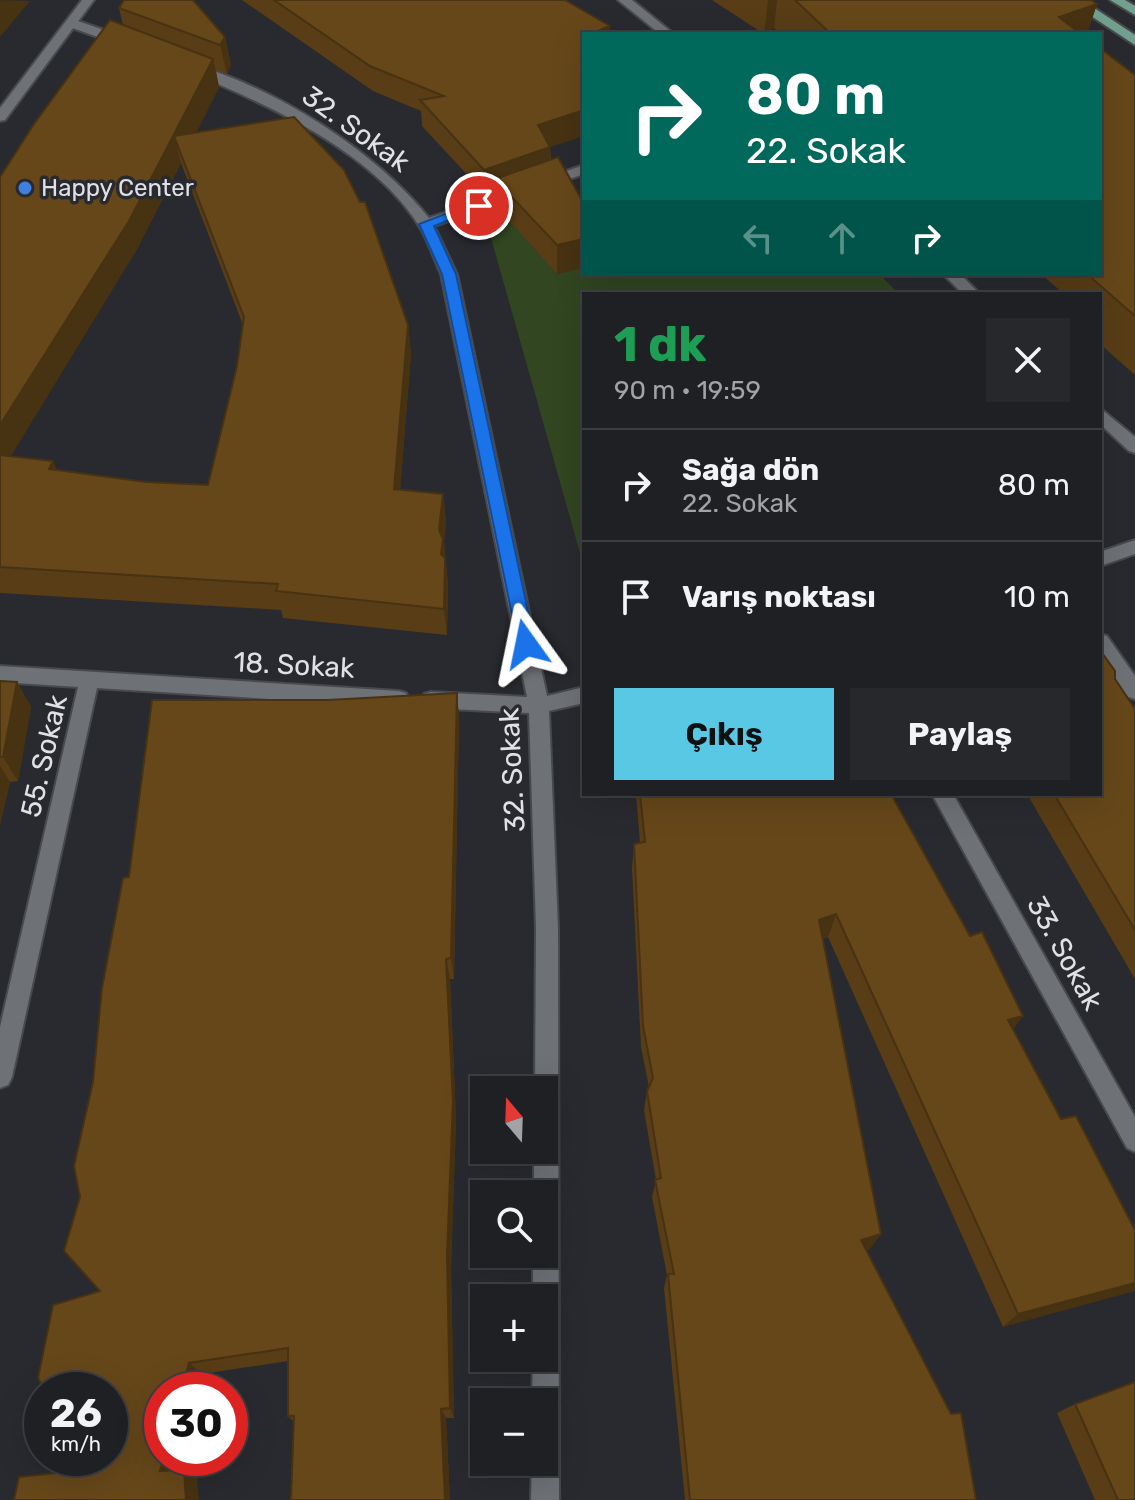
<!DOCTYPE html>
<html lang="tr">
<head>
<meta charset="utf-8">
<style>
  :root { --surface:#1e2023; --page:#26282b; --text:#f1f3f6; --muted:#a1a3a6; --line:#3c3e41; --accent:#59c8e5 }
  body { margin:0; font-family:Rubik,sans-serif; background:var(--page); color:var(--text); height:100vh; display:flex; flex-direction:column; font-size:30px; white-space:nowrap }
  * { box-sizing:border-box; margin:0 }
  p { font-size:26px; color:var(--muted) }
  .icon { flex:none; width:44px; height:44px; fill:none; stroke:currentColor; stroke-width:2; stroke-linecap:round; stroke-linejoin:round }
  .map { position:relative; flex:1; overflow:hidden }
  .side { position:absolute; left:582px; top:292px; width:520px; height:504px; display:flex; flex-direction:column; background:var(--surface); border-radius:0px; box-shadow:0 8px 32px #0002,0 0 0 2px var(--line) }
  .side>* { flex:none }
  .top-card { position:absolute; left:582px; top:32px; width:520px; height:244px; border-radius:0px; box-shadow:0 8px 32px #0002,0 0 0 2px var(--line); background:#00695c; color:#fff; overflow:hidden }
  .needle { width:52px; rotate:341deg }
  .fabs { position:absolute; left:470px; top:1076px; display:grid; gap:16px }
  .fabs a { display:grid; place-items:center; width:88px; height:88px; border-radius:0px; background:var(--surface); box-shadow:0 8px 32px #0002,0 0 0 2px var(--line); font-size:40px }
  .speed { position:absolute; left:24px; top:1372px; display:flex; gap:16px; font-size:40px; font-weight:700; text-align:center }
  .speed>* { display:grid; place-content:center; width:104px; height:104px; border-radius:50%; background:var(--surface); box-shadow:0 8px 32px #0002,0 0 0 2px var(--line); line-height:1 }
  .speed small { font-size:20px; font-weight:400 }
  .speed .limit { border:12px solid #d22; background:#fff; color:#111 }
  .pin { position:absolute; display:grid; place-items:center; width:68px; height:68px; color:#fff; margin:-34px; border:4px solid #fff; border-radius:50%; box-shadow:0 2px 8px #0007 }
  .me { position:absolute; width:88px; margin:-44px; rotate:348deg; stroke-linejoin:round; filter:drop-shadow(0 0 6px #0008) }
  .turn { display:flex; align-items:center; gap:28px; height:168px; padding:0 32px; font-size:36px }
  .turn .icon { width:104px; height:104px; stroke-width:2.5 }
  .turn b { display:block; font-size:56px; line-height:68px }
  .lanes { display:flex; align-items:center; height:76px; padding:0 32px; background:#0003; justify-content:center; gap:40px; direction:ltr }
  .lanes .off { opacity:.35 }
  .round { display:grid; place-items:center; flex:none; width:84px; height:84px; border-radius:0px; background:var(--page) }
  .overview { display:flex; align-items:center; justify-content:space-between; height:136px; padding:0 32px }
  h1 { font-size:48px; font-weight:700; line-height:60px; color:#1e9e55 }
  .primary-button { display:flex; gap:16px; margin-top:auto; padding:16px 32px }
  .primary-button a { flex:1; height:92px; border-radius:0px; background:var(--accent); color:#111; font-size:32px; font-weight:700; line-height:92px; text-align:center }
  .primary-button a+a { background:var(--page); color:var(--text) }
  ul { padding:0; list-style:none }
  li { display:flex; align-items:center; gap:24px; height:112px; padding:0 32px; border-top:2px solid var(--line) }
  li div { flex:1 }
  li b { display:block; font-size:30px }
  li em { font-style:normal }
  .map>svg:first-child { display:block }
  .green { fill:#314621 }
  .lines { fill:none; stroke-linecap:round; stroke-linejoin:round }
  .minor-casing { stroke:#47494d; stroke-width:4 }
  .tertiary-casing { stroke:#47494d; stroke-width:4 }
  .primary-casing { stroke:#47494d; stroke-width:4 }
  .minor { fill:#6e7176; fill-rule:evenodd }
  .tertiary { fill:#6e7176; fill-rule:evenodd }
  .primary { fill:#71a18e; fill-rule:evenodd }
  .wall { fill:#583d16; fill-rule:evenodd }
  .shaded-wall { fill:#473212 }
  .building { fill:#66471a; stroke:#473212; stroke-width:2 }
  .route { fill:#1a73e8; stroke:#114b97; stroke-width:2 }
  .shop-dot { fill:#3f7fe0; stroke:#282a2f; stroke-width:3 }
  .labels { text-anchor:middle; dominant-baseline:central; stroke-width:7; stroke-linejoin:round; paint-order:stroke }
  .far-poi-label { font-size:24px; fill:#e0e1e5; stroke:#282a2f; text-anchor:start }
  .street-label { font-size:28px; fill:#e0e1e5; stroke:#282a2f }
</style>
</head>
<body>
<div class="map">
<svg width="1135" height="1500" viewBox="0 0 1135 1500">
  <rect width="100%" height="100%" fill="#282a2f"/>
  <path class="green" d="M584,196V274H879L899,294H584V567L487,224Z"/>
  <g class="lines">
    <g class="minor-casing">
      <path id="minor" d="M618,0H632L674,34H660Z
        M72,19L130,39L132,42L120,45L67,26L66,23Z
        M192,64C276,88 374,150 429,218L584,165V174L434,226L457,274L547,696L584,687V703L549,711L558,928L559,1500H531L532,1462H544V1402H532L533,1358H544V1298H533V1254H544V1194H534V1150H544V1090H535L536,928L529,713L431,708L424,706L421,700L424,694L431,692L527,697L441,274C434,259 429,243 421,229C375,152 267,104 187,71V65Z
        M943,274H960L980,294H963Z
        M1100,408L1135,437V453L1129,451L1100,424Z
        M1135,540V554L1100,566V552Z
        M1100,634L1107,636L1135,676V699L1128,697L1100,656Z
        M0,666L399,691L406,693L409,699L406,705L399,707L97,688L12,1077L8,1085L0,1088V1027L78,687L0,682Z
        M932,794H953L1135,1117V1152L1127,1148Z"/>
    </g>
    <g class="tertiary-casing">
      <path id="tertiary" d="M82,0H94L5,120L0,121V108Z"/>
    </g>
    <g class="primary-casing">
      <path id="primary" d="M1067,0H1082L1135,35V45Z
        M1110,0H1125L1135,6V15Z"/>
    </g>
    <use href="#minor" class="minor"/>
    <use href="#tertiary" class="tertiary"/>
    <use href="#primary" class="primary"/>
  </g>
  <path class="wall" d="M242,0H565L550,147L551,160L558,157L557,274L497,207L496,192L486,195L422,126L421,111L373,91Z
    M712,0H1091L1097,4L1087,34H780L774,28L764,34Z
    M119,8L225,37L231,65L227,74L216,70L219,87L196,133L408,325L411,354L400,490L443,494L446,522L444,542L448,585L447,635L283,618L281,610L0,593V177L123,25ZM181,163L243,325L237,366L208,485L146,482L57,471L53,461L10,457L137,249Z
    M1135,75V375L1100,344V294H1064L1041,274H1100Z
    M1115,679L1135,709V979L1027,794H1100Z
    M0,681L17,682L31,707L18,781L10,782L0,825Z
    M457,693L459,718L454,979H450L456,1119L451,1269L454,1418H446L450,1500H291L294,1422L288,1416V1361L202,1374L162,1458H180L177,1471L184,1470L197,1478L85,1470L100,1291L80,1197L93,1082L129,877L328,700Z
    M636,794H891L1013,1030L1061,1119L1135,1230L1003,1327L828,937L822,939L870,1249L866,1250L976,1500H685L664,1288L667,1275L652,1197L656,1180L644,1110L647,1091L649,1087L641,1047L632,868L634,844L640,843Z
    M1075,1404L1135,1500H1095L1057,1413Z"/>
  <path class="shaded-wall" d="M0,0L30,1L0,37Z
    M768,0H777L774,28L764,34Z
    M1097,4L1087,34H1054L1059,17Z
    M610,26V34H595V32Z
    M225,37L231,65L227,74L220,45Z
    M213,59L219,87L183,159L174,136L181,163L137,249L0,474V425Z
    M584,110V136L538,151V125Z
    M550,147L551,173L495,179L496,192L486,195L484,170Z
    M584,239V268L557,274V245Z
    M408,325L411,354L398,517L394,489Z
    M53,461L65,489L49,469Z
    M443,494L446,522L444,542L448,585L447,635L444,609L439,530Z
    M17,682L31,707L18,781L3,757Z
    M457,693L459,718L454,979L451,958Z
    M0,766L10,782L0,825Z
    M836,914L828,937L811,943L819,920Z
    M446,959L450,979L456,1119L451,1269L454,1418L450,1408L447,1255Z
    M1023,1016L1008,1037V1020Z
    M881,1234L870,1249L851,1255L861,1240Z
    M1135,1283V1291L1003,1327L1018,1314Z
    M189,1363L202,1374L198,1390H182Z
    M441,1409L446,1418L450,1500H445Z
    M164,1458H180L175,1478L160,1471Z
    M184,1470L197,1478L199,1500H186Z"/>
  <path class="building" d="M124,0H193L225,37L220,45L119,8Z
    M274,0H565L610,26L595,32L597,34H584V110L538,125L550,147L484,170L420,100L444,96L370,66Z
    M795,0H1091L1097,4L1059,17L1081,34H831Z
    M110,20L213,59L129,221L0,425V177L34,124Z
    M1100,48L1135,75V316L1087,274H1100Z
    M294,117L344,170L360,202H365L408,325L394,489L443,494L439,530L443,539L441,554L445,558L444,609L276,591L278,584L0,567V455L53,461L49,469L146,482L208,485L237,366L244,317L174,136Z
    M558,157L584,204V239L557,245L495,179Z
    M1100,650L1115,671V679L1135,709V930L1054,794H1100Z
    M0,681L17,682L3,757H0Z
    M457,693L451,958L446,959L453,1101L447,1255L450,1408L441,1409L445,1500H291L294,1416H288V1348L189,1363L182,1390H162V1458H164L160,1471L184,1470L186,1500H14L19,1477L85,1470L79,1458H110V1390H44L38,1378L53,1305L100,1291L64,1251L80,1197L74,1166L93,1082L102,988L123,878L129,877L152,700H328Z
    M640,794H891L970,936L982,932L1023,1016L1008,1020L1061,1119L1076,1116L1135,1230V1283L1018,1314L836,914L819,920L881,1234L861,1240L951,1414L961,1413L976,1500H690L668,1274H674L655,1180L661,1178L647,1091L653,1078L643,1026L634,844L645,842Z
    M1135,1382V1500H1118L1075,1404Z"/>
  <path class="route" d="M474,203L485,206L434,226L456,274L535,644L526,651L518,644L442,274L419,224Z"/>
  <circle class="shop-dot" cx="25" cy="188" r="8"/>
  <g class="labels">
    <g class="far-poi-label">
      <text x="41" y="188">Happy Center</text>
    </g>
    <g class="street-label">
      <text transform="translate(356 129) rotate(36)">32. Sokak</text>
      <text transform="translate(294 665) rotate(3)">18. Sokak</text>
      <text transform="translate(44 756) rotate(-77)">55. Sokak</text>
      <text transform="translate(512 770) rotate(-93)">32. Sokak</text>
      <text transform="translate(1065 953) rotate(61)">33. Sokak</text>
    </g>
  </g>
</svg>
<div class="fabs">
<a><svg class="needle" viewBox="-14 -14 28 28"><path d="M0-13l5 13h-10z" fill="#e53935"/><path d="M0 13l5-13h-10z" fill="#a1a3a6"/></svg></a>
<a><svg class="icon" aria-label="search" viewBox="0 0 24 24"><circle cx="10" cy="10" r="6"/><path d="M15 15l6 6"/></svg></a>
<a>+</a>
<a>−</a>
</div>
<div class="speed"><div>26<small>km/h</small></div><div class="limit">30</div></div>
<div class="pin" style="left:479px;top:206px;background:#d93025"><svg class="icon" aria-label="arrive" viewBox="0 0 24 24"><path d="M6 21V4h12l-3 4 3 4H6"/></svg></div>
<svg class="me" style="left:526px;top:644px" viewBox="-20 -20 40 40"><path d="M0-17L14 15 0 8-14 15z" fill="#1a73e8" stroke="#fff" stroke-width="4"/></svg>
<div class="top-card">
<div class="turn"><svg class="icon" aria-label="right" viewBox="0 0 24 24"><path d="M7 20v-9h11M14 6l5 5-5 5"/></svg><div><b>80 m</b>22. Sokak</div></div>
<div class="lanes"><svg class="icon off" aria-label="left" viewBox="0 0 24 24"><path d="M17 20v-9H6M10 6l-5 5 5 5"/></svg><svg class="icon off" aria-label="ahead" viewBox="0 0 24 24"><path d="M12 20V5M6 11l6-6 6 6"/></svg><svg class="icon" aria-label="right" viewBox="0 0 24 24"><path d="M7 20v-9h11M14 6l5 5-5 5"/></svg></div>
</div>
<section class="side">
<div class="overview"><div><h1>1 dk</h1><p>90 m · 19:59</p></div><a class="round"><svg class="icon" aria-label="close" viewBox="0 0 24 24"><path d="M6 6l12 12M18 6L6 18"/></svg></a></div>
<ul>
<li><svg class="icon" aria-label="right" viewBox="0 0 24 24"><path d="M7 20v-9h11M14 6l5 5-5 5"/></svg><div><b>Sağa dön</b><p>22. Sokak</p></div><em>80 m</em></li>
<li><svg class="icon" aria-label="arrive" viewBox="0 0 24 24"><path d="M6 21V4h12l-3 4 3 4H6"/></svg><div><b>Varış noktası</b></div><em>10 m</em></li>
</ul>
<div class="primary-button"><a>Çıkış</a><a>Paylaş</a></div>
</section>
</div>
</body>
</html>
